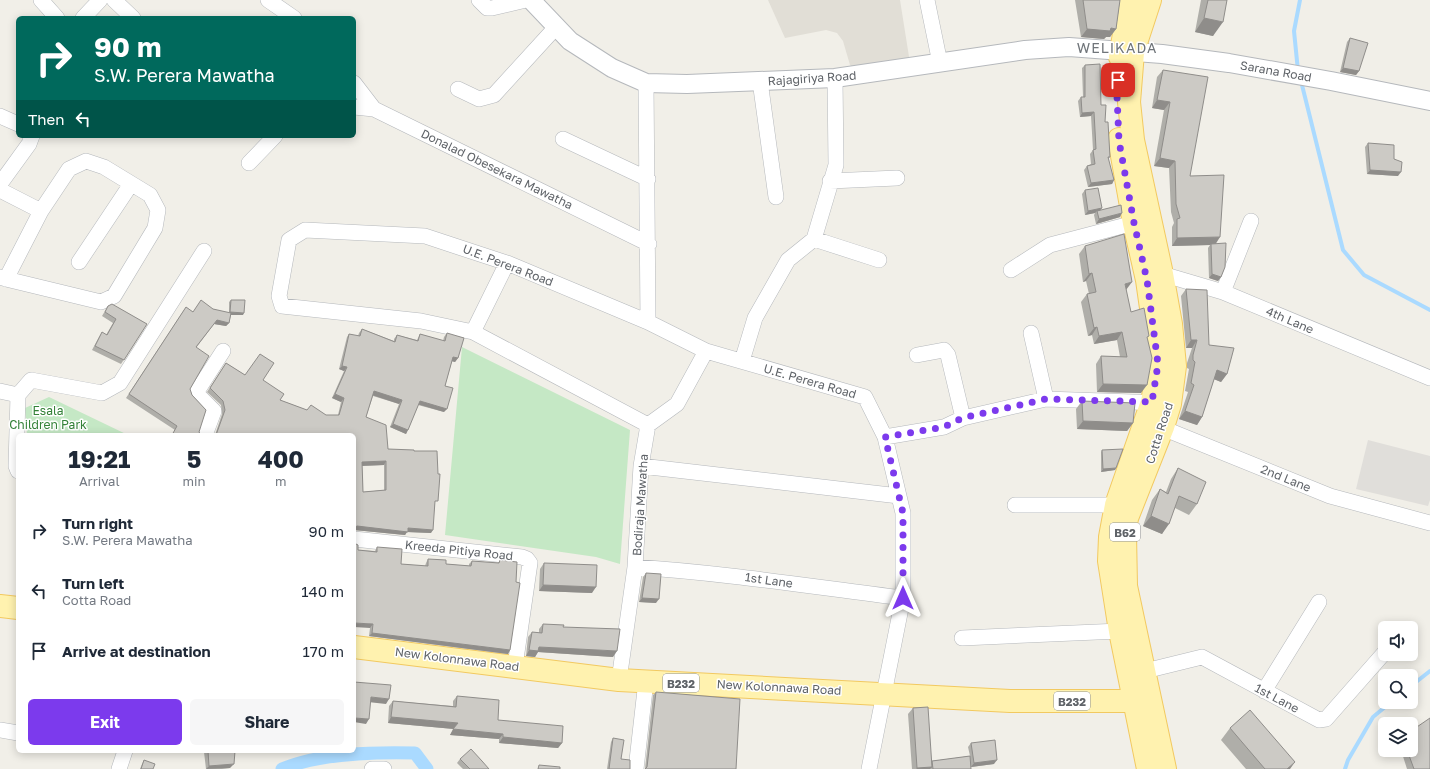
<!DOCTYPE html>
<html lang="en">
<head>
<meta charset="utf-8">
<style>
  :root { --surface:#fff; --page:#f6f6f7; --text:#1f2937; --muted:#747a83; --accent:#7c3aed }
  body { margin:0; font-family:"Golos Text",sans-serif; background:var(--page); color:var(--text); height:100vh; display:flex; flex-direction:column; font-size:15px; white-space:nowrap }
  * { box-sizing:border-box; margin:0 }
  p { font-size:13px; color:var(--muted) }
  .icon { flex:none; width:22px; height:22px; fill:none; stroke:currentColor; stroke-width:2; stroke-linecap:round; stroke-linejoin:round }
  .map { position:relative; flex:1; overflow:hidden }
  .panel { position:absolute; left:16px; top:433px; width:340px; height:320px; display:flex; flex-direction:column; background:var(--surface); border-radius:6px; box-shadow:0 2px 10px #0003 }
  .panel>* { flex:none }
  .guide { position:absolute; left:16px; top:16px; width:340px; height:122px; border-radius:6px; box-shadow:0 2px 10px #0003; background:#00695c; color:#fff; overflow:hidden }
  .fabs { position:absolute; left:1378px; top:621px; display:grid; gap:8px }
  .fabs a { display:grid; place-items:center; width:40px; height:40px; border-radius:6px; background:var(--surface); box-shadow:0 2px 10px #0003; font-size:20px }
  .pin { position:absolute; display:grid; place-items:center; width:34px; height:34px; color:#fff; margin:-17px; border-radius:8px; box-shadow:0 2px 6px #0006 }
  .me { position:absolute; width:44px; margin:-22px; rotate:0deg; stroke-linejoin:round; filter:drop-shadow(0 0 3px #0008) }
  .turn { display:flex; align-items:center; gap:14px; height:84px; padding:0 12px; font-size:18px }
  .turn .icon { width:52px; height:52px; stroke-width:2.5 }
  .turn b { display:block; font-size:28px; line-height:34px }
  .then { display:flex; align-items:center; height:38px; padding:0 12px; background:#0003; gap:8px; font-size:15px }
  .eta { display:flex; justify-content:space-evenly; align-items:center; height:68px; text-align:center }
  .eta b { font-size:24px; font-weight:700; line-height:28px }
  .action { display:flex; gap:8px; margin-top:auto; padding:8px 12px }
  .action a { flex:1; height:46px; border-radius:6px; background:var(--accent); color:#fff; font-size:16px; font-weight:700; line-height:46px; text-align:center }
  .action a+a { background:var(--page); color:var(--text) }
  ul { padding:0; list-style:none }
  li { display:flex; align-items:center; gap:12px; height:60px; padding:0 12px }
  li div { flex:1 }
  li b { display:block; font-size:15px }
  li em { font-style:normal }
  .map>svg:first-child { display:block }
  .industrial { fill:#e0deda }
  .education { fill:#e1ded6 }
  .green { fill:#c5e8c5 }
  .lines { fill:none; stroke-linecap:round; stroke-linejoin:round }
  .stream { stroke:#aadaff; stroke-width:4 }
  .canal { stroke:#aadaff; stroke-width:13 }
  .minor-casing { stroke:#b5b8bc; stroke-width:16 }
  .tertiary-casing { stroke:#b5b8bc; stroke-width:20 }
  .primary-casing { stroke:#f2c960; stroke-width:24 }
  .minor { stroke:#fff; stroke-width:15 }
  .tertiary { stroke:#fff; stroke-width:18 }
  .primary { stroke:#fff2af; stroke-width:22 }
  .wall { fill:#afaea9; fill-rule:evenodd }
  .shaded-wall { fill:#8f8d8a }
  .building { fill:#cccac5; stroke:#8f8d8a; fill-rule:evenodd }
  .route { stroke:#7c3aed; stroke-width:7; stroke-dasharray:0 12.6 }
  .labels { text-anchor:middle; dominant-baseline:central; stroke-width:3; stroke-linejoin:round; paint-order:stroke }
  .shield { fill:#fff; stroke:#8f9295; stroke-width:1 }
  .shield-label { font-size:11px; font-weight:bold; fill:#5f6368 }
  .street-label { font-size:12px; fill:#5f6368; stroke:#fff }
  .park-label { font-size:12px; fill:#348238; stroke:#fff }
  .quarter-label { font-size:14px; letter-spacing:1px; fill:#70757a; stroke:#fff }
</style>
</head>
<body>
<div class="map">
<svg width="1430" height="769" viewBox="0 0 1430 769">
  <rect width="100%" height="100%" fill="#f1efe8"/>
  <path class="industrial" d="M1368,440L1430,456V500L1428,506L1356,489Z"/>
  <path class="education" d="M768,0H900L910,63L856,70L850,65L843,41L837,33L826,30L785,38Z"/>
  <path class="green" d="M462,347L630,430L620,564L596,557L445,535Z
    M49,397L128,435H27L25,408Z"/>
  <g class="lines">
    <path class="stream" d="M1298,71L1294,31L1300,0
      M1301,81L1343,250L1364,275L1430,310
      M1411,686L1430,671
      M1345,769L1348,760L1373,717L1391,702"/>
    <path class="canal" d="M282,769C320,753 373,752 415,753L427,769"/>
    <g class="minor-casing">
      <path id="minor" d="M41,0L57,18
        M114,0L133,18
        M268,0L294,18
        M479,0L487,8H492L526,0
        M927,0L940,63
        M83,18L100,0
        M760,81L776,197
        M354,83L374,109L649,244
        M646,83L648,322
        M458,89L479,99L494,95L557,26
        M354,107L374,109
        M0,116L18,124
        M563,139L648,179
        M249,163L275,136
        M830,181L897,178
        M0,184L29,144L32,136
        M0,190L41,211
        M814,239L879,260
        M79,262L131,184
        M1011,270L1050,245L1134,223
        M0,277L6,279L101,302L114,296L155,228L158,210L150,195L104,167L86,161L69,169L41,211L6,279
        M1155,277L1162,274L1223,292L1430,378
        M1223,292L1251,221
        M473,332L507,263
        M1031,333L1046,399
        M917,355L944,350L948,355L963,418
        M742,361L755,318L788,260L814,239L836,165L835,78
        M0,391L18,395
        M18,395L31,380L102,393L120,383L204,251
        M648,425L473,332L421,321L282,306L279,296L289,240L305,230L425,236L507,263L648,322L706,351L865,397L885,437L903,513V598L869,769
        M1155,425L1330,496L1430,523
        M205,435L214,411L196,393L223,351
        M885,437L944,427L963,418L1046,399L1161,403
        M641,466L899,496
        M18,471L16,466L18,395
        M1015,505H1116
        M354,539L522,557L527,559L530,563L515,666
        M635,567C725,573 814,587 903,598
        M962,638L1120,631
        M1145,671L1202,657L1319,720L1326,719L1385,652
        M619,680L635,567L641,466L648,425L677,404L706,351
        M1264,691L1319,602
        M0,730L18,733
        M119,769L125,751
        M372,769H384
        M636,769L646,681"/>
    </g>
    <g class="tertiary-casing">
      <path id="tertiary" d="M531,0L570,41L612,68L646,83L687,84L835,78L1025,50L1069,47L1162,54L1229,63L1331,81L1430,101"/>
    </g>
    <g class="primary-casing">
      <path id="primary" d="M1150,0L1133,52L1129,102L1133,140L1162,274L1171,324L1175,366L1170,404L1163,427L1127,518L1125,534L1126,586L1165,769
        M1120,57L1128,11L1131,0
        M1119,139L1134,223L1147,280L1159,364L1152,402L1116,505L1110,537L1109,561L1120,631L1148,769
        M0,606L18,608
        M354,647L619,680L1010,701H1134"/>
    </g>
    <use href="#minor" class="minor"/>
    <use href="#tertiary" class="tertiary"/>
    <use href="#primary" class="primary"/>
  </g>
  <path class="wall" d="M1075,0H1120L1116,29L1110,37H1106L1104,39L1081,37Z
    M1201,0H1227L1213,36L1195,32Z
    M1350,38L1359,71L1356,75L1340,72L1347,42Z
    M1085,65L1101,105L1105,122L1110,157L1108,159L1114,180L1112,184L1088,187L1084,170L1087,166L1091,164L1090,154L1093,150L1091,116L1080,117L1078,101L1081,97H1083L1082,68Z
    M1163,70L1190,176L1216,243L1221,277L1218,281L1209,278L1208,248L1210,245L1172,246V227L1174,223L1171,212L1169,168L1154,166L1164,110L1152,108L1157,77Z
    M1368,143L1394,159L1398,176L1367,174L1365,147Z
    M1085,190L1102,208L1100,210L1120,217L1096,224L1094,215L1095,213L1085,215L1082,194Z
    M1085,246L1126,290L1131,312L1147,339L1141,393L1097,392L1096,364L1101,356L1120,357L1117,340L1094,344L1092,335L1088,336L1081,302L1087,294H1089L1086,281L1083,282L1079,254Z
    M1186,289L1209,345L1227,374L1221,382L1214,379L1202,417L1197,425L1179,419L1188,392L1185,391L1189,369L1187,368V363L1192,348H1186L1181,296Z
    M231,300L243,315H231L229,323L226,326L214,324L196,348L190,389L192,395L206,410L175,430L126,398L186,307L193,312L213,309L229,313V302Z
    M108,306L147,324L121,364L92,350L99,337L102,332L106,335L113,323L102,316Z
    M362,329L394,341V339L397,335L417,340L420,334L443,341L444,337L447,333L458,358L455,362L452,361L445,386L444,412L418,405L406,434L390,427L399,404L373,396L366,417L388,449L414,451L435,505L431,533L407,532L405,535L355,530L354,435H215L222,414L221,405L207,392L226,363L245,375L263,380L280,400L307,410L326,415H338L341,402L332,398L344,371L339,369L347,337L349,334L358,336L359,333ZM384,465V490L363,492L362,466Z
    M1082,401L1133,423L1127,431L1077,429L1076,409Z
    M1102,450L1116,468L1115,470L1101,472V452Z
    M1178,468L1197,504L1189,515L1175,508L1162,534L1143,526L1152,500L1160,489L1166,492L1171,479Z
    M377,547L401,564L425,566L426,563L428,559L446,564L469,566V564L472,561L498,563L500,560L510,650L508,654L369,636L370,628L358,550L375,551Z
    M544,563L592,593L539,591L540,569Z
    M646,573L656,603L639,602L643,577Z
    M543,624L563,627L613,657L538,652L535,657L526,656L528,637L532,632L539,633V629Z
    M656,692L736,769H645L653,695Z
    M457,696L498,720L562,743L558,748L499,743V739L450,735L454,729L388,723L389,706L393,701L453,706V701Z
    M913,708L931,762L932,761L970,756L968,747L971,743L994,764L971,767V769H912L908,714Z
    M1230,728L1290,769H1246L1221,740Z
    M613,738L621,759L630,769H607L611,742Z
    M1401,750H1411L1430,769H1407Z
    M195,751H235L230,768L222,769H206L204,752L195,753Z
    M460,759L489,769H463L457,763Z
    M144,760L153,769H140L142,764Z"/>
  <path class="shaded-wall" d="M1204,18L1223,22L1213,36L1195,32Z
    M1087,29L1111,28L1116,29L1110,37H1106L1104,39L1081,37Z
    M1343,68L1359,71L1356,75L1340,72Z
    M1157,100L1170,102L1164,110L1152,108Z
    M1094,112L1091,116L1080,117L1082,113Z
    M1160,158L1175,161L1169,168L1154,166Z
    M1370,170L1401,172L1398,176L1367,174Z
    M1114,180L1112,184L1088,187L1091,183Z
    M1102,208L1099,212L1097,211L1095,213L1085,215L1088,211Z
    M1122,213L1120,217L1096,224L1099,219Z
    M1220,237L1215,245L1211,244L1210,245L1172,246L1177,238Z
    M1092,273L1086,281L1083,282L1089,274Z
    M1212,274L1221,277L1218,281L1209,278Z
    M1132,282L1126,290L1125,284Z
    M230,312L244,313L243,315H229Z
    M217,320L229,323L226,326L214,324Z
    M1097,327L1092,335L1088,336L1094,328Z
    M1122,332L1117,340L1094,344L1099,336Z
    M1191,340H1197L1192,348H1186Z
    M453,357L458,358L455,362L451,361Z
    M342,366L347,367L344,371L339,369Z
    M1217,370L1227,374L1221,382L1211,378Z
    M1103,384L1147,385L1141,393L1097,392Z
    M374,391L402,400L399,404L372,395Z
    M335,394L344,398L341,402L332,398Z
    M420,401L447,409L444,412L417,404Z
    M1185,411L1202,417L1197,425L1179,419Z
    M1083,421L1133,423L1127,431L1077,429Z
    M393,424L408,430L406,434L390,427Z
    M386,461L384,465L359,466L362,462Z
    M1116,468L1115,470L1101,472L1103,469Z
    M1151,516L1169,524L1162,534L1143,526Z
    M357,526L408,528L433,530L431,533L407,532L405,535L354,530V528Z
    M543,585L596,587L592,593L539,591Z
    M642,598L659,599L656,603L639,602Z
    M354,623L373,624L370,628L354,627Z
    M372,633L510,650L508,654L369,636Z
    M539,647L617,651L613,657L538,652L535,657L526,656L529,650Z
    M371,697L389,699L386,704L368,702Z
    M391,717L458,723L454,729L388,723Z
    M354,718L369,719L366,724L354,722Z
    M453,729L503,734L499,739L450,735Z
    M503,737L562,743L558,748L499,743Z
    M196,751H205L204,752L195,753Z
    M997,760L994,764L971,767L974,763Z
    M1295,762L1290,769H1287Z
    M234,764L230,768L206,769L209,766Z
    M932,767L930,769H916L917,768Z"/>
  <path class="building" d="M1083,0H1120L1116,29L1111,28L1110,31L1087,29Z
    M1208,0H1227L1223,22L1204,18Z
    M1350,38L1368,43L1359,71L1343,68Z
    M1100,64L1101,105H1106L1105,122H1108L1110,157H1108L1114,180L1091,183L1087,166L1095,164L1093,150L1096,149L1094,112L1082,113L1081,97H1085V65Z
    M1163,70L1208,77L1190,176L1224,175L1220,237L1177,238V219L1180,218L1176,204L1175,161L1160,158L1170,102L1157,100Z
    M1368,143L1394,145V159L1402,162L1401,172L1370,170Z
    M1098,188L1102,208L1088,211L1085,190Z
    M1121,205L1122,213L1099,219L1097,211Z
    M1124,234L1132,282L1125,284L1131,312L1144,308L1149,336L1147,337L1152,358L1147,385L1103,384L1101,356L1127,357L1122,332L1099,336L1097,327L1094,328L1087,294L1096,292L1092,273L1089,274L1085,246Z
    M1226,243L1225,267L1221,277L1212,274L1211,244Z
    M1186,289L1207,290L1209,345L1234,348L1227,374L1217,370L1202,417L1185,411L1194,385L1191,383L1195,362L1193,360V355L1197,340H1191Z
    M201,300L213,309L231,313L229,323L217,320L196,347L209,356L190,389L192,395L206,410L199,432L201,435H172L177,426L129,394L186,307L193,312Z
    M231,300H245L244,313L230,312Z
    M112,304L147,324L124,360L95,346L102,332L107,335L116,319L105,312L108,306Z
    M362,329L395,342L397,335L418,341L420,334L445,341L447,333L464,338L458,358L453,357L445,386L453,388L447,409L420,401L408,430L393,424L402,400L374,391L366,417L386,425L388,449L414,450V451H437L438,474H440L439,488L438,501H435L433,530L408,528V532L357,526L354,528V435H216L225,410L223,401L210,388L226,363L245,375L260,354L274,363L263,380L284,394L280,400L307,410L311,405L326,415H339L344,398L335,394L347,367L342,366L349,334L360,336ZM386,461V490L363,492L362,462Z
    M1082,401L1135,403L1133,423L1083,421Z
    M1123,449L1116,468L1103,469L1102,450Z
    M1178,468L1206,482L1197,504L1179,496L1169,524L1151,516L1160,489L1168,494Z
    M354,543L358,545V550L377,552V547L402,549L401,564L428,566V559L446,560V564L471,566L472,561L499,563L500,560L517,562L516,582L520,583L510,650L372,633L373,624L354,623Z
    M544,563L597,565L596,587L543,585Z
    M646,573L661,574L659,599L642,598Z
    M543,624L564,625L563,627L620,629L617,651L539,647L538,651L529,650L532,632L542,633Z
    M354,682L391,685L389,699L371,697L369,719L354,718Z
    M656,692L740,699L736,769H645L647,767Z
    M457,696L499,700L498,720L563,726L562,743L503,737V734L453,729L458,723L391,717L393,701L456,707Z
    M928,707L932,767L917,768L913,708Z
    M1250,710L1295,762L1287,769H1265L1230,728Z
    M1430,718V769H1414L1407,750H1411V731Z
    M613,738L624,740L621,759L630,760V769H609Z
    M995,740L997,760L974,763L971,743Z
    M471,749L482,761L489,769H470L460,759Z
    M208,751H235L234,764L209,766Z
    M970,756L971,769H933L932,761Z
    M144,760L155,764L153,769H141Z
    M539,765L560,767V769H538Z"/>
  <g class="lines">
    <path class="route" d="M903,598V513L885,437L944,427L962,418L1046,399L1152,402L1158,364L1147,280L1134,223L1119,141L1117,96L1118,80"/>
  </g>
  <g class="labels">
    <g class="shield">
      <rect x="1110" y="523" width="30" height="18" rx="3"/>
      <rect x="663" y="674" width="36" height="18" rx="3"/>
      <rect x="1054" y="692" width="36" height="18" rx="3"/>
    </g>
    <g class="shield-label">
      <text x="1125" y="532">B62</text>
      <text x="681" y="683">B232</text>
      <text x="1072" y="701">B232</text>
    </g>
    <g class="street-label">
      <text transform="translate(1276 71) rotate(10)">Sarana Road</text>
      <text transform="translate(812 78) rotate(-4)">Rajagiriya Road</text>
      <text transform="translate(497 169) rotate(26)">Donalad Obesekara Mawatha</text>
      <text transform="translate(508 265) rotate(21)">U.E. Perera Road</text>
      <text transform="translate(1290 320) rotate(23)">4th Lane</text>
      <text transform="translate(810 381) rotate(16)">U.E. Perera Road</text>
      <text transform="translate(1159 433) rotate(-72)">Cotta Road</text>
      <text transform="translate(1286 478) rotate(22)">2nd Lane</text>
      <text transform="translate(640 505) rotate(-86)">Bodiraja Mawatha</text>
      <text transform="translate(459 550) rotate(6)">Kreeda Pitiya Road</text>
      <text transform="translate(769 580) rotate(8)">1st Lane</text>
      <text transform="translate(457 659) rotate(7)">New Kolonnawa Road</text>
      <text transform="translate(779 687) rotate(3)">New Kolonnawa Road</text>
      <text transform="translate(1277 698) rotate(28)">1st Lane</text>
    </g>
    <g class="park-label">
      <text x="48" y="410">Esala<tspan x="48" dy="14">Children Park</tspan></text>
    </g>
    <g class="quarter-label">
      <text x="1117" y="47">WELIKADA</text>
    </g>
  </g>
</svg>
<div class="fabs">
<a><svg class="icon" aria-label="sound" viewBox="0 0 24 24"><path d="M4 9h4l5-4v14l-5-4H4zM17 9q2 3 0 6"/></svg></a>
<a><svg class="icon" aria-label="search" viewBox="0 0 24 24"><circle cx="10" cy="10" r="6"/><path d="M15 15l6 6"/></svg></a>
<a><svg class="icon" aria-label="layers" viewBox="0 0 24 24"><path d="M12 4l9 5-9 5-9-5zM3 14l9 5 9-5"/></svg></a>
</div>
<div class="pin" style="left:1118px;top:80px;background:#d93025"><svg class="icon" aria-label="arrive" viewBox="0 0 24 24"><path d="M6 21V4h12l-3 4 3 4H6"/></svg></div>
<svg class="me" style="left:903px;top:598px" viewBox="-20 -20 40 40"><path d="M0-17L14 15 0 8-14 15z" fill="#7c3aed" stroke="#fff" stroke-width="4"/></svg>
<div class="guide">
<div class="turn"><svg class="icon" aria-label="right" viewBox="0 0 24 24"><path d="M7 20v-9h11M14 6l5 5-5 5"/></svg><div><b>90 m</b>S.W. Perera Mawatha</div></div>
<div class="then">Then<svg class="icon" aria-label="left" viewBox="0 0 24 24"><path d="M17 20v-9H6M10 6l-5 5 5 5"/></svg></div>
</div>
<section class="panel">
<div class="eta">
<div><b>19:21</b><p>Arrival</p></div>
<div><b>5</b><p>min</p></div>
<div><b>400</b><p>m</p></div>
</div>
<ul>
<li><svg class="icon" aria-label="right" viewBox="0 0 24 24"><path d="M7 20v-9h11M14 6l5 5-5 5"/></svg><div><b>Turn right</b><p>S.W. Perera Mawatha</p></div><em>90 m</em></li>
<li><svg class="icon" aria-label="left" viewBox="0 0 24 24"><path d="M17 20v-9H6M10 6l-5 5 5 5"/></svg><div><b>Turn left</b><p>Cotta Road</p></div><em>140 m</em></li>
<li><svg class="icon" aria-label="arrive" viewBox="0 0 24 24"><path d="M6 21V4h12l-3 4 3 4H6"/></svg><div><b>Arrive at destination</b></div><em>170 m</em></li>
</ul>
<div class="action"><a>Exit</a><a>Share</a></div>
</section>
</div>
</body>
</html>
